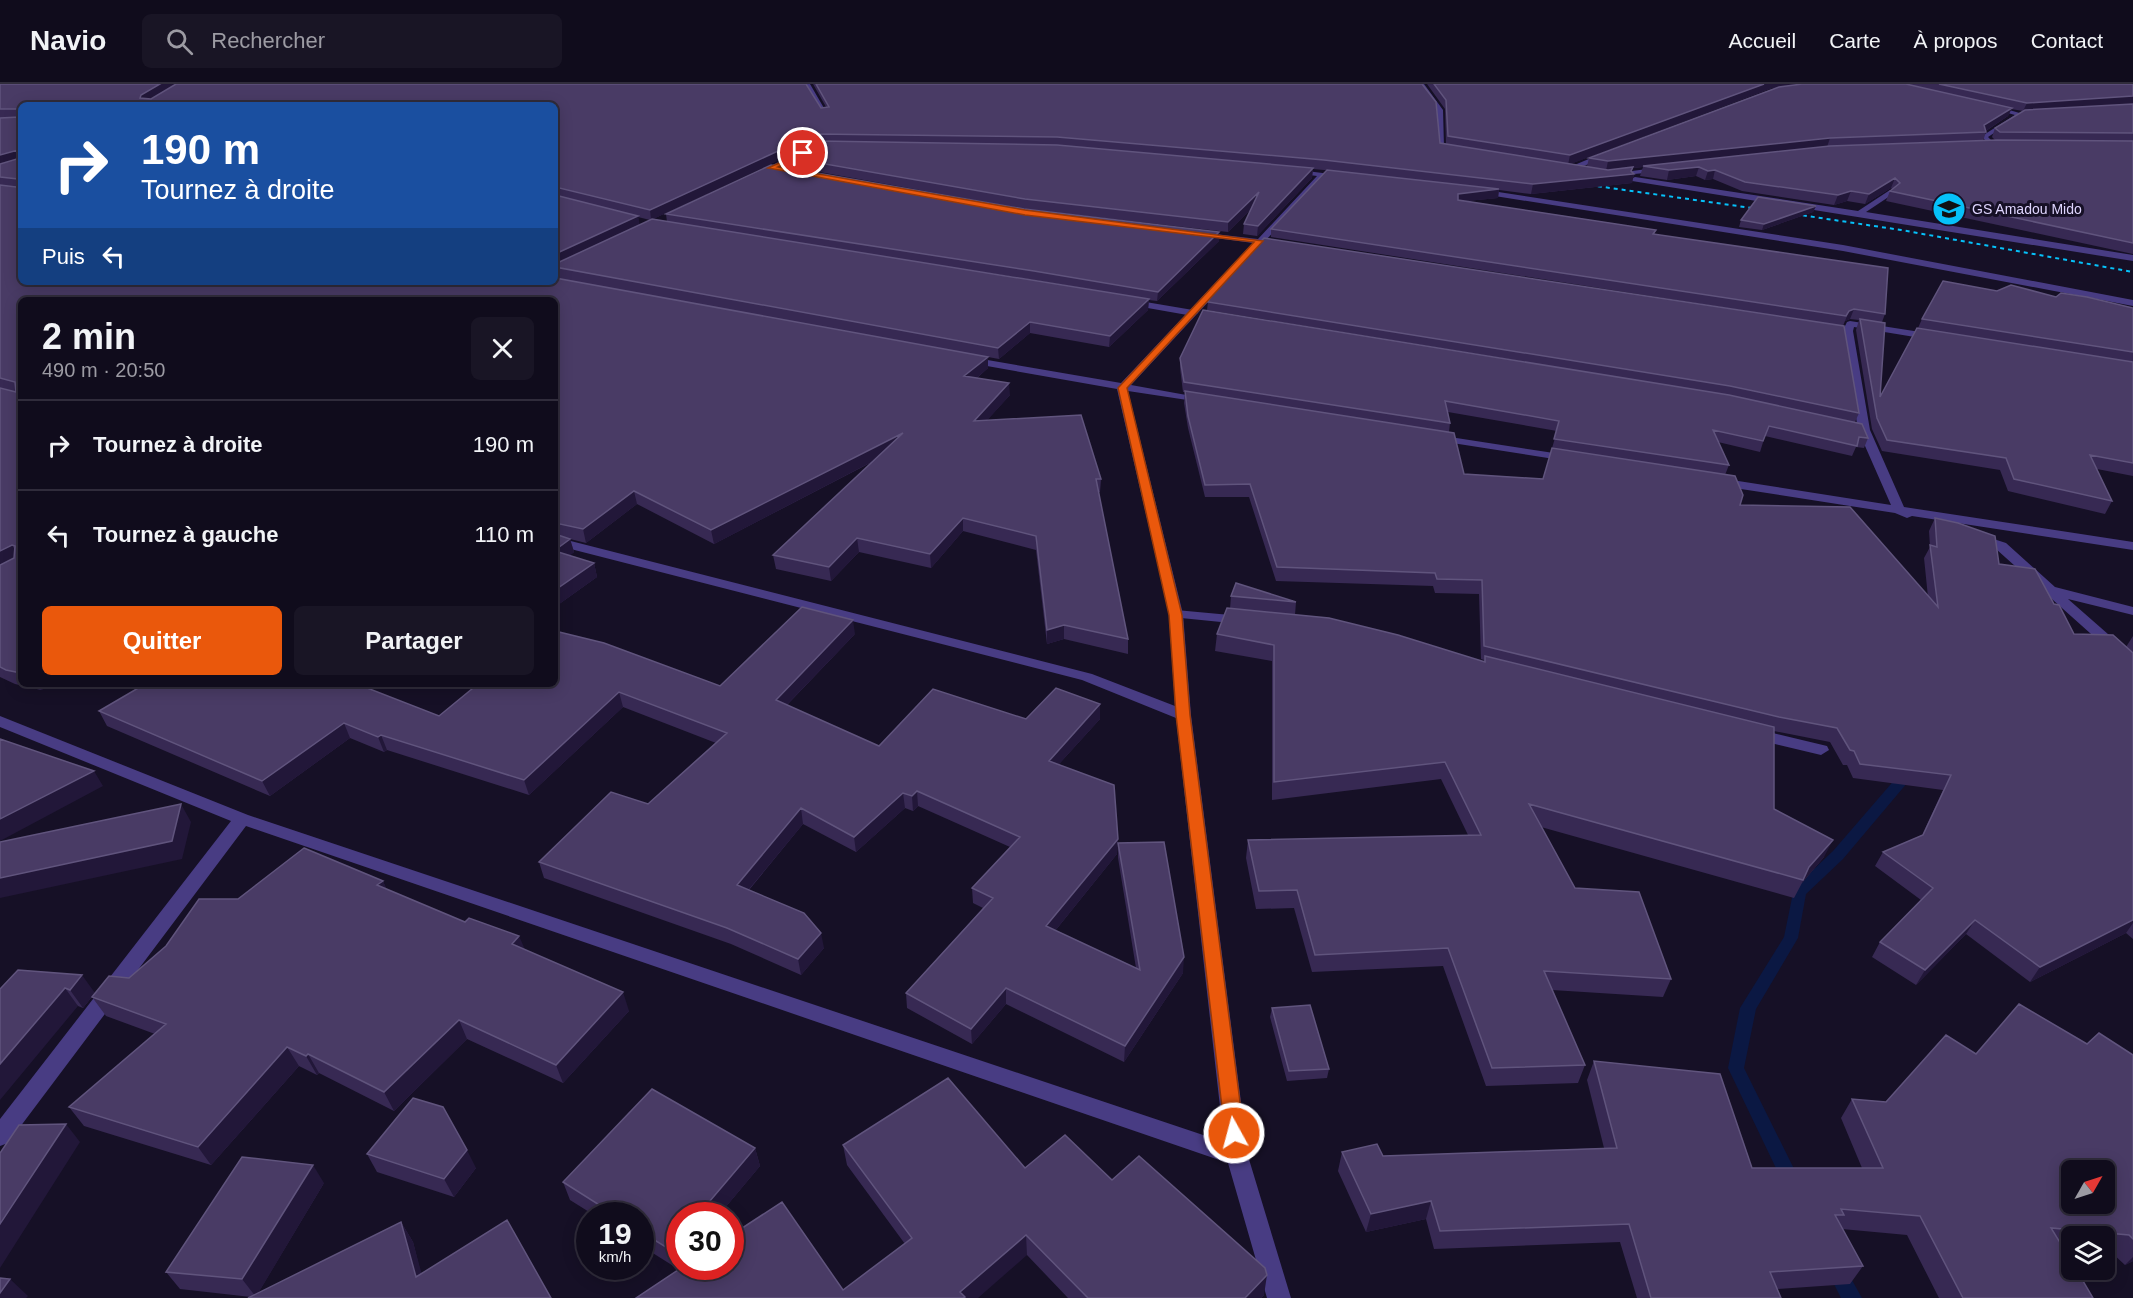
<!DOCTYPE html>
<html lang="fr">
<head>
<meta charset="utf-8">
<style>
  :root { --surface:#100c1c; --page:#191525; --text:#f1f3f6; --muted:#9c9ba3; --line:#302c3b; --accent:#ea580c }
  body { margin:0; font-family:Helvetica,sans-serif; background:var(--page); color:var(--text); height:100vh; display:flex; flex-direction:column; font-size:22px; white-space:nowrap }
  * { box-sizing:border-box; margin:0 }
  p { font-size:20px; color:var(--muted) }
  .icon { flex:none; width:33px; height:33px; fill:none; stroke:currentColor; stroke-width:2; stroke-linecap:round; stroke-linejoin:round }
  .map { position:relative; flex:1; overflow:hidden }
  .panel { position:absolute; left:18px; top:213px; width:540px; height:390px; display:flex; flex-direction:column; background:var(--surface); border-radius:9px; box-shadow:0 3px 15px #0003,0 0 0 2px var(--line) }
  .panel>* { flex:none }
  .banner { position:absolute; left:18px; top:18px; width:540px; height:183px; border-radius:9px; box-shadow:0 3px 15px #0003,0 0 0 2px var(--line); background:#1a4fa0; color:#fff; overflow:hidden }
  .needle { width:39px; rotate:51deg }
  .fabs { position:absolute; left:2061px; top:1076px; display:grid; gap:12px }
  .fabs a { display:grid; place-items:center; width:54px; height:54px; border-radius:9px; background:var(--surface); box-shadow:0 3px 15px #0003,0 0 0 2px var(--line); font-size:30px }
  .speed { position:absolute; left:576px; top:1118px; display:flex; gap:12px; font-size:30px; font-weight:700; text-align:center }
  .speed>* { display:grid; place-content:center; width:78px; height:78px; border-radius:50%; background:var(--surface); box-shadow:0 3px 15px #0003,0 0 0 2px var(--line); line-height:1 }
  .speed small { font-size:15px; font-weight:400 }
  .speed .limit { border:9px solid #d22; background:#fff; color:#111 }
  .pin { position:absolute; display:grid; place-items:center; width:51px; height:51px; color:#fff; margin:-26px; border:3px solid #fff; border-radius:50%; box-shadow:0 2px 6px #0007 }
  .me { position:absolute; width:66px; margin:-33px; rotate:353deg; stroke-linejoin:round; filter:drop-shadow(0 0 4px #0008) }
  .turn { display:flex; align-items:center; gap:21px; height:126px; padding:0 24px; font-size:27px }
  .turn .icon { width:78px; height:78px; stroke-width:2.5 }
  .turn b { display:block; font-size:42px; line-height:51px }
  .then { display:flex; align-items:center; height:57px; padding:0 24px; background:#0003; gap:12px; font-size:22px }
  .round { display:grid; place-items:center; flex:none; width:63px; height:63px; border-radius:9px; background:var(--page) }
  .headline { display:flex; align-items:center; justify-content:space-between; height:102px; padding:0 24px }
  h1 { font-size:36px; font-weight:800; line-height:45px }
  .cta { display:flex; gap:12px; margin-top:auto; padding:12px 24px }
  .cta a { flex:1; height:69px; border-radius:9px; background:var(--accent); color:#fff; font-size:24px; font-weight:800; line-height:69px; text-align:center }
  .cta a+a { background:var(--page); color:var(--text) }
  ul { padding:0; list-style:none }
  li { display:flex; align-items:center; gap:18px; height:90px; padding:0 24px; border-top:2px solid var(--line) }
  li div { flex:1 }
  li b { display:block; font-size:22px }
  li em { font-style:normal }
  header { display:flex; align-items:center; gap:36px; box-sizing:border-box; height:84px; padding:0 30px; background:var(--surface); border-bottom:2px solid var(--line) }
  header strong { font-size:28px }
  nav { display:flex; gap:33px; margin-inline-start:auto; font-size:21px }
  .search { width:420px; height:54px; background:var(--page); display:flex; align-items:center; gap:15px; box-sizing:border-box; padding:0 21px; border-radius:9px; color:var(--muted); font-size:22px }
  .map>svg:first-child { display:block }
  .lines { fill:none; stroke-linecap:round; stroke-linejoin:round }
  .stream { fill:#0b1843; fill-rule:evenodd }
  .lane { fill:#483c83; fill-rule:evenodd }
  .street { fill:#483c83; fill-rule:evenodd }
  .rail { stroke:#06c1f9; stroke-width:2; stroke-dasharray:4 4; stroke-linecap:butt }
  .wall { fill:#372953; fill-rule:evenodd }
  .shaded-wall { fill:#221739 }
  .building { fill:#493b65; stroke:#60547d; stroke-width:1.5; fill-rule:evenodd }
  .route { fill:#ea580c; stroke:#983908; stroke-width:1.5 }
  .labels { text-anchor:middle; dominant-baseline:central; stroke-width:6; stroke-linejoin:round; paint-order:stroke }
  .far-poi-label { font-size:14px; fill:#dfd5fe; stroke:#161026; text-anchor:start }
</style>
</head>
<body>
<header>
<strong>Navio</strong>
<div class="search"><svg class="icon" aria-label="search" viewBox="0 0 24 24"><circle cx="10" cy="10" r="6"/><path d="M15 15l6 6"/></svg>Rechercher</div>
<nav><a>Accueil</a><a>Carte</a><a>À propos</a><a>Contact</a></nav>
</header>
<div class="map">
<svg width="2133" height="1214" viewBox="0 0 2133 1214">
  <rect width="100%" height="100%" fill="#161026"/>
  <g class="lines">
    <path class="stream" d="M1908,685L1914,689L1913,692L1843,775L1806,810L1798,854L1756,925L1744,984L1800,1097L1797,1103L1791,1105L1785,1103L1728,984L1740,924L1784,853L1794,804L1833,767L1903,686Z
      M1837,1179L1844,1182L1862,1214H1841L1828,1188L1830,1182Z"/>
    <path class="lane" d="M1128,215L1193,226L1198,229L1193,232L1125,220L1123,218Z
      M1176,526L1241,532L1248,536L1241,540L1171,533L1169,530L1171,527Z
      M1756,645L1827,662L1829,666L1821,671L1750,654L1748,650Z"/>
    <path class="street" d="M804,0H810L828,31H824Z
      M1418,0H1424L1443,26L1444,63L1456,66V68L1437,65V26Z
      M1992,21L2023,30L1988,53L1995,60V62H1977V60L1987,59L1982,52L2015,31L1990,24Z
      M801,67L808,69L761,92L754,90Z
      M1603,69L1610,71L1572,87L1565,85Z
      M1662,83L1665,87L1614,92L1610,90Z
      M1291,85L1346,92L1342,94L1325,92L1266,156L1284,158V162L1262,160L1131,301L1203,314L1207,315V319L1128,307L1183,530L1191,631L1248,1072L1291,1214H1267L1228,1079L246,742L8,1059L0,1062V1035L231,737L0,643V632L248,731L1224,1058L1176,634L1082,596L555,461V453L1092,590L1175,622L1169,530L1117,305L970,279L965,276L970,273L1121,299L1253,159L1201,152H1198V148L1258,155L1317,92L1294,89Z
      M1635,93L1858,127L1890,106L1894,108L1893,110L1866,128L2133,171V177L1632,97L1631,95Z
      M1479,105L1843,161L2133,216V222L1843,167L1476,109L1475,107Z
      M1850,237L1933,250L1938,253L1933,256L1854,243L1853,247L1870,346L1904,423L2133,458V466L1912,432L1907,434L1895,429L1715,401L1713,398L1719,394L1891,421L1858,346L1843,249L1822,244L1827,241L1844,244L1847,238Z
      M1437,351L1567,371L1573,374L1567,377L1433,356L1431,354Z
      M1978,450L2006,459L2055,503L2133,523V531L2068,515L2133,572V584L2128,583L1996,465L1973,457L1972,454Z"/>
    <path class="rail" d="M1582,100L1766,126
      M1787,129L1901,146L2133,188"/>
  </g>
  <path class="wall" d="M0,0L821,24L826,23L813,0H1422L1440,59L1446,60L1445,25L1427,0H2133V170L1886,117L1890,107L1892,105L1891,104L1865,120L1847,117L1834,121L1742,107L1713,95L1705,96L1696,92L1667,96L1640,92L1643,83L1633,84L1632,87L1634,90L1632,99L1531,110L1499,106L1498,114L1466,117L1656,146L1654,150L1885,230L1882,238L1880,313L1918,244L1922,235L1997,207L2056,213L2133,224V392L2097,385L2112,417L2105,430L2008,407L2000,386L1882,367L1872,345L1856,246L1859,236L1850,235L1845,237L1843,242L1271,153V145L1346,88L1313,85L1312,94L1257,152L1243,150L1244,140L1251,125L1228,148L1025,125L786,82L785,73L653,135L667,138L666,130L1024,125L1219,148V157L1157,217L1149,216L1148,226L1109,263L1030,249L999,275L988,273V284L977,294L1010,311L987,336L1101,395L1100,408H1098L1128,555V570L1064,555L1047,560L1036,466L963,447L931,484L859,468L831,497L776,485L773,471L872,378L714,460L637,420L586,459L570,455L574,468L569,472L594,479L597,493L555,523V216H21V600H53L41,606L15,600L0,593ZM1778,3L1589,74L1587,82L1570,80L1772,4ZM555,21V198H21ZM2011,25L2023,27L1995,44L1992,53L1995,56L1983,57L1986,48V47L2008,32ZM638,133L650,136L639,141ZM859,169L1034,196L1106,208Z
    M1816,122L1813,128L1762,146L1739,143L1741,136Z
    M1264,154L1859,329L1855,338L1868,354L1864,364L1856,363L1852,372L1765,352L1760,368L1718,358L1729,381L1725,391L1740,421L1928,513L1924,474L1930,463L1929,447L1935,434L1999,480L2054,520L2074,550L2126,563L2133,552V855L2126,849L2030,898L1966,850L1916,901L1872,873L1880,858L1921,816L1875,782L1883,768L1922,751L1943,706L1853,694L1847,681H1843L1830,658L1774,647V725L1824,773L1802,799L1794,814L1541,743L1575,804L1671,895L1663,913L1552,906L1585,981L1578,999L1486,1002L1443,882L1312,888L1294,824L1256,825L1246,774L1248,756L1468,751L1441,695L1272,716V577L1215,567L1217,550L1230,525L1231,512L1296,518L1295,531L1483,578L1484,576L1481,575L1479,510L1435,509L1433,502L1276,497L1249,413H1205L1188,344L1184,319L1185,308H1183L1180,284V274L1728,311L1207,226L1208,218ZM1448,328L1557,347L1543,395L1464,390L1449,348L1450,339Z
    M855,550L787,621L879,662L1026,635H1100L1059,680L1118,755L1117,770L1055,847L1136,884L1118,774V759L1183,889L1124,978L1006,920L972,960L907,924L906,909L983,824L973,819L972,804L1010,763L918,722L913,727L905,724L856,768L803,740L749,806L824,864L801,891L731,860L544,794L539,778L648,720L716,659L623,623L529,711L387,666L384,668L350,654L270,712L107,642L99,627L439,632L478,600L720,602Z
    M383,797L386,805L525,866L629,927L563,999L467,955L394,1027L319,989L317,991L299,982L211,1081L84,1042L69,1023L155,950L106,932L92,913L129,894L238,815Z
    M18,886L95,909L83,924L78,922Z
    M1272,924L1329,985L1327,994L1287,997L1270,933Z
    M2087,960L2133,971V1177L2125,1181L2112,1169H2104V1152H2072V1166L2064,1165L2093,1214H1939L1907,1151L1842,1145L1863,1182L1850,1200L1777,1205L1781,1214H1637L1620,1158L1434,1165L1426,1135L1366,1148L1338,1087L1342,1068L1383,1072L1604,1064L1587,996L1594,977L1752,1084H1862L1841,1034L1852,1015L1886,1018L1976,970Z
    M843,1061L1112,1096L1264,1211L1261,1214H1068L1027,1171L843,1206L905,1160L847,1081Z
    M755,1064L760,1082L719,1131H680L675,1183L640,1161V1131H594L570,1116L563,1098Z
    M367,1070L476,1084L454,1113L377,1088Z
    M324,1099L258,1209L401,1138L413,1158L421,1190L251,1213L180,1205L166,1188Z"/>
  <path class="shaded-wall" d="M160,0H178L144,19L140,14L141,11Z
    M1764,0H1817L1772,4L1568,81L1570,71Z
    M2133,12V20L2023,27L2027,19Z
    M2012,24L2008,32L1984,48V41Z
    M815,50L816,59L651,136L650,126Z
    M1830,54L1827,63L1633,84L1631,90H1634L1632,99L1531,110L1533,100L1606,87L1608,77Z
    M18,66L21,76L0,82V71Z
    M1699,83L1696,92L1667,96L1669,86Z
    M1313,84L1312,94L1257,152L1258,142Z
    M1715,86L1713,95L1705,96L1708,87Z
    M1895,94L1891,104L1865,120L1869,110Z
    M1499,105L1498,114L1457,118L1458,110Z
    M1851,107L1847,117L1834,121L1838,111Z
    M1259,108L1258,118L1228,148V138Z
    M1816,122L1813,128L1762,146L1764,140Z
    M638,132L640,142L555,182V170Z
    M1219,148V157L1157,217L1158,208Z
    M1149,215L1148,226L1109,263L1110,252Z
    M1854,225L1850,235L1845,237L1843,242L1849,227Z
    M1030,238V249L999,275L998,264Z
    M988,273V284L965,304L964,292Z
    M1009,299L1010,311L975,350L974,337Z
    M903,349L904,361L714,460L711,446Z
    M634,407L637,420L586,459L583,445Z
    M963,434V447L931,484L930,470Z
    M857,454L859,468L831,497L829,483Z
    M570,455L574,468L558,481L555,471V466Z
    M12,461L20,475L0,485V467Z
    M594,479L597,493L555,523V506Z
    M853,536L855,550L778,630L776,616Z
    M1064,541V555L1047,560V546Z
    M37,600H53L41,606Z
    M619,608L623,623L529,711L524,696Z
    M1100,620V635L1049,691V677Z
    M344,639L350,654L270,712L262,697Z
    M381,651L387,666L384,668L378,653Z
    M94,687L103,702L0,757V735Z
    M917,707L918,722L913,727L912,712Z
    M903,709L905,724L856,768L854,753Z
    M181,720L191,738L182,775L0,814V794Z
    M801,724L803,740L740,816L737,801Z
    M1118,755L1117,770L1046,858V842Z
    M1833,756L1824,773L1802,799L1809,783Z
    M383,797L391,815L377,801Z
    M1975,836L1966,850L1916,901L1925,886Z
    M2133,836V839L2126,849L2030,898L2040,883Z
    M821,849L824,864L801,891L798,875Z
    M519,852L527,870L512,860Z
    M1184,873L1183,889L1124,978L1125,962Z
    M82,891L95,909L83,924L70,906Z
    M65,904L78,922L0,1016V980Z
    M1006,904V920L972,960L971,945Z
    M623,908L629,927L563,999L556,981Z
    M459,936L467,955L394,1027L384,1008Z
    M287,963L299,982L211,1081L198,1063Z
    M308,970L319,989L317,991L306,972Z
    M66,1040L80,1058L0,1184V1140Z
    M755,1064L760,1082L719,1131H698Z
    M467,1066L476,1084L454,1113L444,1095Z
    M313,1081L324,1099L256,1213L242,1195Z
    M1431,1117L1426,1135L1366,1148L1371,1130Z
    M401,1138L413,1158L428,1213L416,1193Z
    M1026,1151L1027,1171L978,1214H961L960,1208Z
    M680,1153V1178L675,1183L669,1165Z
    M2133,1173V1177L2125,1181Z
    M1267,1191L1264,1211L1261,1214H1245Z
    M10,1195L28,1212L26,1214H0V1209Z"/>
  <path class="building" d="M0,0H160L141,11L140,14L151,15L176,0H806L821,24L829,23L816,0H1422L1436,18L1440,59L1608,86L1633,83L1631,87L1634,90L1533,100L1324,76L1057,53L815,50L650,126L555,103V21H21V198H555V194L988,273L964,292L1009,299L974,337L1081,331L1101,395H1096L1128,555L1064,541L1047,546L1036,452L963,434L930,470L857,454L829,483L773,471L903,349L711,446L634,407L583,445L555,439V216H21V415L17,416L21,417V589L6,586L0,583V481L14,474L15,462L12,461L0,467V304L16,308L15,298L0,294V101L16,103L19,100L18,95L0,93V80L17,75L18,66L0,71V34L19,33L17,25H0Z
    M1434,0H1764L1570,71L1448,52L1446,16Z
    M1802,0H1906L2012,24L1984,41L1986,48L1830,54L1608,77L1589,74L1779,3Z
    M1939,0H2133V12L2027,19Z
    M2133,20V49L2000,48L1995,44L2025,26Z
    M1997,56L2133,57V159L1890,107L1900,99L1895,94L1869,110L1851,107L1838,111L1745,98L1715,86L1708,87L1699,83L1669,86L1643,82L1830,62Z
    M819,57L1057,61L1313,84L1258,142L1244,140L1259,108L1228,138L1025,115L785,73Z
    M771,81L1024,125L1219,148L1158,208L1034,187L666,130Z
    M1327,86L1499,105L1458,110V116L1656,146L1653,150L1888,184L1885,230L1854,225L1849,227L1846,232L1271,145Z
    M555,111L638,132L555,170Z
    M1758,113L1816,122L1764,140L1741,136Z
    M652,135L1149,215L1110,252L1030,238L998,264L555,183V180Z
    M1264,154L1844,242L1859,329L1730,302L1208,218L1212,209Z
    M1943,197L1997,207L2011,201L2056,213L2061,209L2087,213L2133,224V268L1922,235Z
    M1203,226L1729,311L1862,340L1868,354L1859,353L1857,362L1769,342L1763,357L1713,346L1729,381L1554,355L1559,337L1445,317L1450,339L1184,298L1180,274Z
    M1860,235L1885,239L1880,313L1917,244L2133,278V379L2090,371L2112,417L2014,395L2006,374L1887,356L1877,334Z
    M1185,307L1454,349L1464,390L1543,395L1552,364L1735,392L1743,411L1740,421L1850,423L1938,523L1930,461L1937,463L1935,434L1958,439L1995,452L1999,480L2035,485L2054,520L2059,521L2074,550L2113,551L2133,569V836L2040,883L1975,836L1925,886L1880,858L1933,804L1883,768L1923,751L1951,691L1860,680L1854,667L1850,666L1837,644L1779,633L1484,562L1482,496L1437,495L1435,489L1277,483L1250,400L1205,401L1188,332Z
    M555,450L570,455L555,466Z
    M555,467L594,479L555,506Z
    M1236,499L1296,518L1231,512Z
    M802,523L853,536L776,616L879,662L933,605L1026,635L1056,604L1100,620L1049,677L1114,701L1118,755L1046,842L1140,886L1118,759L1164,758L1184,873L1125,962L1006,904L971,945L906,909L993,814L972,804L1020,753L917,707L912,712L903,709L854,753L801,724L737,801L804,829L821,849L798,875L727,844L539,778L611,708L648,720L727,649L619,608L524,696L381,651L378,653L344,639L262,697L99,627L145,600H357L439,632L478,600H555V547L604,559L720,602Z
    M1227,524L1329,534L1398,551L1485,578V572L1774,643V725L1833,756L1809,783L1803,796L1529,720L1575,804L1639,808L1671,895L1544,887L1585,981L1492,984L1448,864L1315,871L1297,806L1259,807L1248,756L1481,751L1445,678L1274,698V561L1217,550Z
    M0,655L94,687L0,735Z
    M181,720L172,757L0,794V758Z
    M304,764L383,797L377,801L465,838L469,834L519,852L512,860L623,908L556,981L459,936L384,1008L308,970L306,972L287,963L198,1063L69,1023L166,940L92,913L109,892L129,894L166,862L199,815H238Z
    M18,886L82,891L70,906L65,904L0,980V905Z
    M2019,920L2087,960L2099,949L2133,971V1155L2129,1151L2051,1144L2072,1178V1185H2076L2093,1214H1963L1920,1132L1841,1125L1844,1131H1835L1863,1182L1770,1188L1781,1214H1651L1629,1140L1440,1147L1431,1117L1371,1130L1342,1068L1377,1060L1383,1072L1617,1064L1594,977L1720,990L1752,1084H1883L1852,1015L1886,1018L1946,951L1976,970ZM2072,1086H2104V1119H2072Z
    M1310,921L1329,985L1289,987L1272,924Z
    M948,994L1025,1084L1065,1051L1112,1096L1139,1072L1265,1184L1267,1191L1245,1214H1088L1026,1151L960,1208L965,1213L963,1214H636L684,1182H730V1152L782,1118L843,1206L912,1154L843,1061Z
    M652,1005L755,1064L698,1131H680V1153L669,1165L640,1147V1131H615L563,1098Z
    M413,1014L443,1023L467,1066L444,1095L367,1070Z
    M66,1040L0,1140V1069L19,1041Z
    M242,1073L313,1081L242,1195L166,1188Z
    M507,1136L551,1214H248L401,1138L416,1193Z
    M0,1194L10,1195L0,1209Z"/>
  <path class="route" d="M803,68L805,71L778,83L1025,126L1263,157L1127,304L1182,531L1190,631L1244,1049L1241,1055L1234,1057L1227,1055L1225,1049L1176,631L1169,531L1118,304L1254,158L1025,131L768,84Z"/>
  <defs>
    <g id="school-disc" transform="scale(1.725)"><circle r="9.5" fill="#06c1f9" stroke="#161026"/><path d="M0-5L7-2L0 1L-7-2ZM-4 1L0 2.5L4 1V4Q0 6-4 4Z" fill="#111"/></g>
  </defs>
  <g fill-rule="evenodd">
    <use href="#school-disc" x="1949" y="125"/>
  </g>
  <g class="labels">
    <g class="far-poi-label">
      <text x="1972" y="125">GS Amadou Mido</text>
    </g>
  </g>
</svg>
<div class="fabs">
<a><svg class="needle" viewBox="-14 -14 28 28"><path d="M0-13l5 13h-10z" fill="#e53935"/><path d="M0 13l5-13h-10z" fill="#9c9ba3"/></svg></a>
<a><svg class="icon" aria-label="layers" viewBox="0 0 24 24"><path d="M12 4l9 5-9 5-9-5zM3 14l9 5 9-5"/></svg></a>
</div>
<div class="speed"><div>19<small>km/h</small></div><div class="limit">30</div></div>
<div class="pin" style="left:803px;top:69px;background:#d93025"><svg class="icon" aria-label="arrive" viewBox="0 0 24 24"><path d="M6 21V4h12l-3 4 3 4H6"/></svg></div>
<svg class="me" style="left:1234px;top:1049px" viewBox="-20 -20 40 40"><circle r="17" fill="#ea580c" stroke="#fff" stroke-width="3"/><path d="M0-11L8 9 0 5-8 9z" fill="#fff"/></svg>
<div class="banner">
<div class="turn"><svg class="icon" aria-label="right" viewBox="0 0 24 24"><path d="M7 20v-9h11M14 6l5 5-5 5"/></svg><div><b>190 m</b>Tournez à droite</div></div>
<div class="then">Puis<svg class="icon" aria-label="left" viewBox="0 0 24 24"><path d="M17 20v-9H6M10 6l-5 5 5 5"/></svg></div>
</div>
<section class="panel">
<div class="headline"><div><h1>2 min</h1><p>490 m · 20:50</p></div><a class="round"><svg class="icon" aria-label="close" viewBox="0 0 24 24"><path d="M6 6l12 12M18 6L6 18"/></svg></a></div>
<ul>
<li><svg class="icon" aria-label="right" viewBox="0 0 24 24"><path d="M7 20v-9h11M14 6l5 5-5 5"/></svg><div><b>Tournez à droite</b></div><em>190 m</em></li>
<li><svg class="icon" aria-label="left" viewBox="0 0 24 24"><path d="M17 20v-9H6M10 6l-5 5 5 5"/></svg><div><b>Tournez à gauche</b></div><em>110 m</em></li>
</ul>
<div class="cta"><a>Quitter</a><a>Partager</a></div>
</section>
</div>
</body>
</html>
